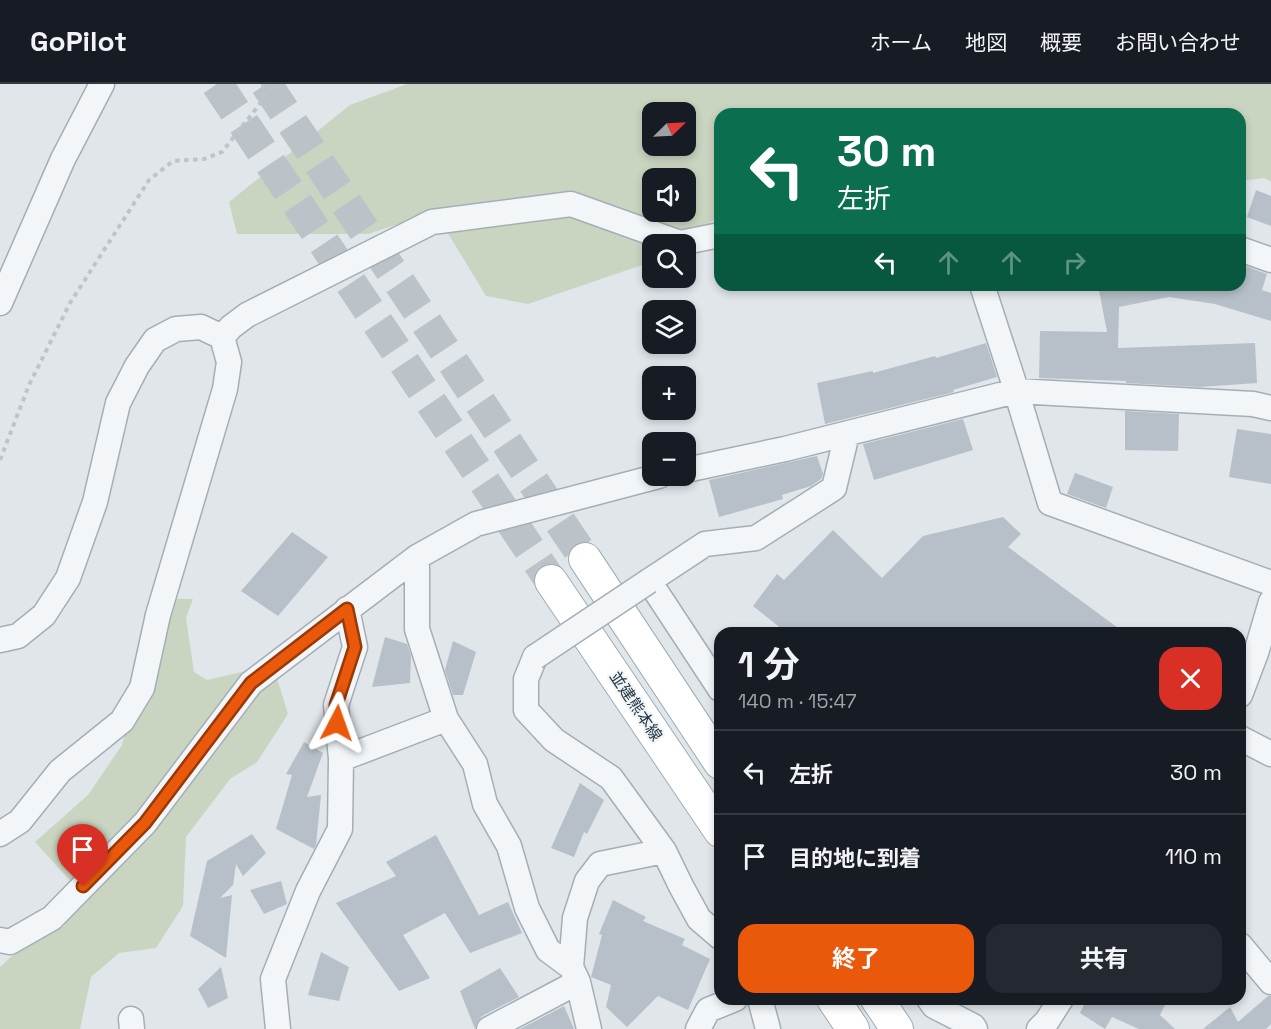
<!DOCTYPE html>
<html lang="ja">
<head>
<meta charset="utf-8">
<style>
  :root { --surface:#171b24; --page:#242831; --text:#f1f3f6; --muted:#9ea1a6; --line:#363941; --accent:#ea580c }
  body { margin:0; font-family:"Space Grotesk","Noto Sans JP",sans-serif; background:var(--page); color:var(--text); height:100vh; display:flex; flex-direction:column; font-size:22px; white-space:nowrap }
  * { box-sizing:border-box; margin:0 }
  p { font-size:20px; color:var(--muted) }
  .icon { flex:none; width:33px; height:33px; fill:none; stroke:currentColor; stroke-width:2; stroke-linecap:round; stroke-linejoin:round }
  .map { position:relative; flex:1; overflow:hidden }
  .sheet { position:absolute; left:714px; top:543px; width:532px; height:378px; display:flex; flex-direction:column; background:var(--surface); border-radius:18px; box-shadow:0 3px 9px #0003 }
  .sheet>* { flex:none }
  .guide { position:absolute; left:714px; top:24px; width:532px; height:183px; border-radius:18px; box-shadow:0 3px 9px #0003; background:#0b6e4f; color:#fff; overflow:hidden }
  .needle { width:39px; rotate:66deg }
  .buttons { position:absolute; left:642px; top:18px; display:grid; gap:12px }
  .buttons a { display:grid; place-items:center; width:54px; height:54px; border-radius:12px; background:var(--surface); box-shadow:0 3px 9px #0003; font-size:30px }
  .pin { position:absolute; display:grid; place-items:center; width:51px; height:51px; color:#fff; margin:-62px -26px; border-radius:50% 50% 50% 0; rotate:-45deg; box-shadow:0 0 6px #0007 }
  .pin .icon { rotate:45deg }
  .me { position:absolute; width:66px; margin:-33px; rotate:4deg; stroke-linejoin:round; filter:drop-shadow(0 0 4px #0008) }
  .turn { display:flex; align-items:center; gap:21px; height:126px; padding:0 24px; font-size:27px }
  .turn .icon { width:78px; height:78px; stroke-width:2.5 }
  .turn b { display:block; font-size:42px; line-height:51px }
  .lanes { display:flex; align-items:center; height:57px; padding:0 24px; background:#0003; justify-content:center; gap:30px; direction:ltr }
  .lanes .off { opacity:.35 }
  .round { display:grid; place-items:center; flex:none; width:63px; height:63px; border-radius:18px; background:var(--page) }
  .headline { display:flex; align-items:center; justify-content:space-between; height:102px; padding:0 24px }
  h1 { font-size:36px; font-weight:700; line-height:45px }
  .cta { display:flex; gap:12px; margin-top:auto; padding:12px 24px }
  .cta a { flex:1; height:69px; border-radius:18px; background:var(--accent); color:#fff; font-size:24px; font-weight:700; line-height:69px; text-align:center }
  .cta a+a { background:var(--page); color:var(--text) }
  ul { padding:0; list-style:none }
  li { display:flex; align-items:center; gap:18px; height:84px; padding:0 24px; border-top:2px solid var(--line) }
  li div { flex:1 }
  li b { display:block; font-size:22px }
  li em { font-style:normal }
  header { display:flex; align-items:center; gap:36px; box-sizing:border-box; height:84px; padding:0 30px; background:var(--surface); border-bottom:2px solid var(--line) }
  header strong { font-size:28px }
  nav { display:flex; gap:33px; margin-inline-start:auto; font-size:21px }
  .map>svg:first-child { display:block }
  .green { fill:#cad5c1; fill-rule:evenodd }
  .building { fill:#b7c0c8 }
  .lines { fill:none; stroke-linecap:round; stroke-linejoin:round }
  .major-tunnel { stroke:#bbc3c9; stroke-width:32; stroke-dasharray:32 16; stroke-linecap:butt }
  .minor-casing { stroke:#a5aeb5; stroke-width:27 }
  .major-casing { stroke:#9eadb7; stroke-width:34 }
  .path { stroke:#bec4c9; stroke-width:4; stroke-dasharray:4.5 4.5; stroke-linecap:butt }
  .minor { stroke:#f3f6f8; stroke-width:24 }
  .major { stroke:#fff; stroke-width:32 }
  .minor-bridge-casing { stroke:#a5aeb5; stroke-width:27; stroke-linecap:butt }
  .minor-bridge { stroke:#f3f6f8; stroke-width:24 }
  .route-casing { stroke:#983908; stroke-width:15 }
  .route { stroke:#ea580c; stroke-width:10 }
  .labels { text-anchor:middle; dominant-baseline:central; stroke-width:4.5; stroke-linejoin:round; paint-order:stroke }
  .street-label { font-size:16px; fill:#273743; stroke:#f0f5f7 }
</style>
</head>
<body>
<header>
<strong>GoPilot</strong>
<nav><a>ホーム</a><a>地図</a><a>概要</a><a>お問い合わせ</a></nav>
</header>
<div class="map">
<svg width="1271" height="945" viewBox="0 0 1271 945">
  <rect width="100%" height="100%" fill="#e0e6ea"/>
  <path class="green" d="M407,0H1271V98L1264,94L1241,97L1240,30H720V132L676,160H652V176L645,180L528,220L486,212L435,128L368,150H237L229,118L350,21ZM652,28H686V62H652ZM652,94H686V128H652Z
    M163,515H193L186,534L194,588L207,596L273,581L288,630L257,678L230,695L186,753L183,822L156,864L119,869L91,893L80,945H0V883L14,870L64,842L74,801L35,758L88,711L122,661L137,600Z"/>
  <path class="building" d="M1256,106L1271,112V142L1247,133Z
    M1240,180L1267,190L1262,206L1271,209V237L1215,220L1169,213L1119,223L1118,264L1255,259L1257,299L1199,303L1126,299V297L1039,294L1040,247L1107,248L1098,201H1240Z
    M986,259L997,293L953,306L954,308L825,340L817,299L873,287V289L935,272L936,274Z
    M1125,327L1179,330L1178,367L1125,366Z
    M963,335L973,366L874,396L863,360Z
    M1237,345L1271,350V400L1229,393Z
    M817,372L823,390L821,395L811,402L782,411L783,415L719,433L709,396Z
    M1075,389L1113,403L1106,424L1067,410Z
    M1003,433L1021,450L1008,463L1125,549H787L753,522L777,490L784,496L833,446L882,494L923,452Z
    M292,448L328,473L278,532L241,507Z
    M385,553L407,560L411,572L410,599L372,603Z
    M453,557L476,568L463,611H453L445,586Z
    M304,658L323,669L307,713L321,711L316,761L314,765L276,745L292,691L286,690Z
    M580,699L604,716L587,750L584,748L574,773L551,764Z
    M252,750L266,769L243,792L236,780L233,801L220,814L232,811L226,874L190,852L207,777Z
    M436,751L479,831L508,818L522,849L470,869L445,829L403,851L430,894L399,907L336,819L396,792L386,778Z
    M281,797L287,820L264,830L250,806Z
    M613,816L646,833L643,837L685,855L682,861L710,875L688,926L658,912L627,943L606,923L611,901L591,893L602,851L599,850Z
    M321,868L349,883L339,917L308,911Z
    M221,883L228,914L208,924L198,905Z
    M500,884L519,913L482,932L477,938L475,945L460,907Z
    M1268,912H1271V940L1266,945H1203L1230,923L1238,938Z
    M1075,915H1168L1160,931L1175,945H1139L1112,933L1105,945L1080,929L1084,921L1075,917Z
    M564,922L574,945H520Z"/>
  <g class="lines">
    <path class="major-tunnel" d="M217,0L551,497
      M266,0L585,475"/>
    <g class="minor-casing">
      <path id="minor" d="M1240,165L1271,176
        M982,201L1012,293L1050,419L1271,499
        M0,219L63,75L102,0
        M222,253L231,243L247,231L432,138L571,120L680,159L720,151
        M686,386L785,365L1016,307L1253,320L1271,324
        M417,473V545L446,635L475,680L485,720L509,762L527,824L548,866L571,883L578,898L589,945
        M0,556L18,552L44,531L68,494L95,418L118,319L137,282L155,256L176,245L201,243L222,253L229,278L225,305L158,531L142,604L122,637L60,687L20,737L0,750
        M535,573L526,595V626L554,656L611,694L664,767L600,780L587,797L575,834L571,883
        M720,605L649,497L705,460L756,454L834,404L847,350
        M1240,611L1256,569L1271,518
        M1240,654L1271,670
        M341,675L446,635
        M664,767L681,802L699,835L720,853
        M0,856L10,858L52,834L145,739L251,599L417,473L476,440L659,392
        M1240,861L1271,898
        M760,915L768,945
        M929,915L934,922L973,942L975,945
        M131,935L132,945
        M278,945L273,895L308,807L340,745L341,675L336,621L355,563L347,525
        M489,945L578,898
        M698,945L708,926L735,915
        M1039,945L1047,937L1061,915"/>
    </g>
    <g class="major-casing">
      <path id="major" d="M585,475L720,679
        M551,497L720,747
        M833,915L853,945
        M877,915L897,945"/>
    </g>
    <path class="path" d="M263,0L264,15
      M0,376L29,301L70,219L149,96L173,77L204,75L222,68L270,7L282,0"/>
    <use href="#minor" class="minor"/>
    <use href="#major" class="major"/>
    <g class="minor-bridge-casing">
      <path id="minor-bridge" d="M535,573L649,497"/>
    </g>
    <use href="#minor-bridge" class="minor-bridge"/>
  </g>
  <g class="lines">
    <g class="route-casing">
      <path id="route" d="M83,802L145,739L251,599L347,525L355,563L336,621L337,639"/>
    </g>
    <use href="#route" class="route"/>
  </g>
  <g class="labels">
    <g class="street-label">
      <text transform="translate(636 622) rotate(56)">並建熊本線</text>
    </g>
  </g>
</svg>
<div class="buttons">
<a><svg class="needle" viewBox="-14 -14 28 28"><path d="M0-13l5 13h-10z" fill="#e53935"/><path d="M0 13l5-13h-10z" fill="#9ea1a6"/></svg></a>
<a><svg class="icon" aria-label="sound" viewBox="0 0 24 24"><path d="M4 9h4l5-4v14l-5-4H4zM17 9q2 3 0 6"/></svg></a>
<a><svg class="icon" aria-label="search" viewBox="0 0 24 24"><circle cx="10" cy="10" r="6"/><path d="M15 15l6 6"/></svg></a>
<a><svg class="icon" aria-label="layers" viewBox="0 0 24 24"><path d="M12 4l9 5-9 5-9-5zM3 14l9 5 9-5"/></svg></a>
<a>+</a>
<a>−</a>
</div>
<div class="pin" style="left:83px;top:802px;background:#d93025"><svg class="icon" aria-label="arrive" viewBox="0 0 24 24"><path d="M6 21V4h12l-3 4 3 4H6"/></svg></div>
<svg class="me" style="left:337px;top:639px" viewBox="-20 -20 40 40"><path d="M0-17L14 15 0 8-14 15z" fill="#ea580c" stroke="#fff" stroke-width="4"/></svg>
<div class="guide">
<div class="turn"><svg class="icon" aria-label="left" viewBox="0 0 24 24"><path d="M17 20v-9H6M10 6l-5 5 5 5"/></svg><div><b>30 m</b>左折</div></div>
<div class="lanes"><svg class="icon" aria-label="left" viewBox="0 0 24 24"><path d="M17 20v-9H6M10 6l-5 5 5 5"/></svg><svg class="icon off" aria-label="ahead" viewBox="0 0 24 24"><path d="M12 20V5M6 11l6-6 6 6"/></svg><svg class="icon off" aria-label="ahead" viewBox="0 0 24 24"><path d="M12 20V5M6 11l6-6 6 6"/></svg><svg class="icon off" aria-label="right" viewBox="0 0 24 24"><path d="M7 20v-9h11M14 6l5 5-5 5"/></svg></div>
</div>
<section class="sheet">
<div class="headline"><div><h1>1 分</h1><p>140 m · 15:47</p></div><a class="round" style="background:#d93025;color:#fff"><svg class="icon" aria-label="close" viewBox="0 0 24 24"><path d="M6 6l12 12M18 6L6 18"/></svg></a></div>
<ul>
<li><svg class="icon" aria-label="left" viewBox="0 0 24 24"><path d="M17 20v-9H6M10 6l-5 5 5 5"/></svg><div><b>左折</b></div><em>30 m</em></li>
<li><svg class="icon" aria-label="arrive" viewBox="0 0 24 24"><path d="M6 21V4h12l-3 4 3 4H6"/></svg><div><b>目的地に到着</b></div><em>110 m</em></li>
</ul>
<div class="cta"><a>終了</a><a>共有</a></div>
</section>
</div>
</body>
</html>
